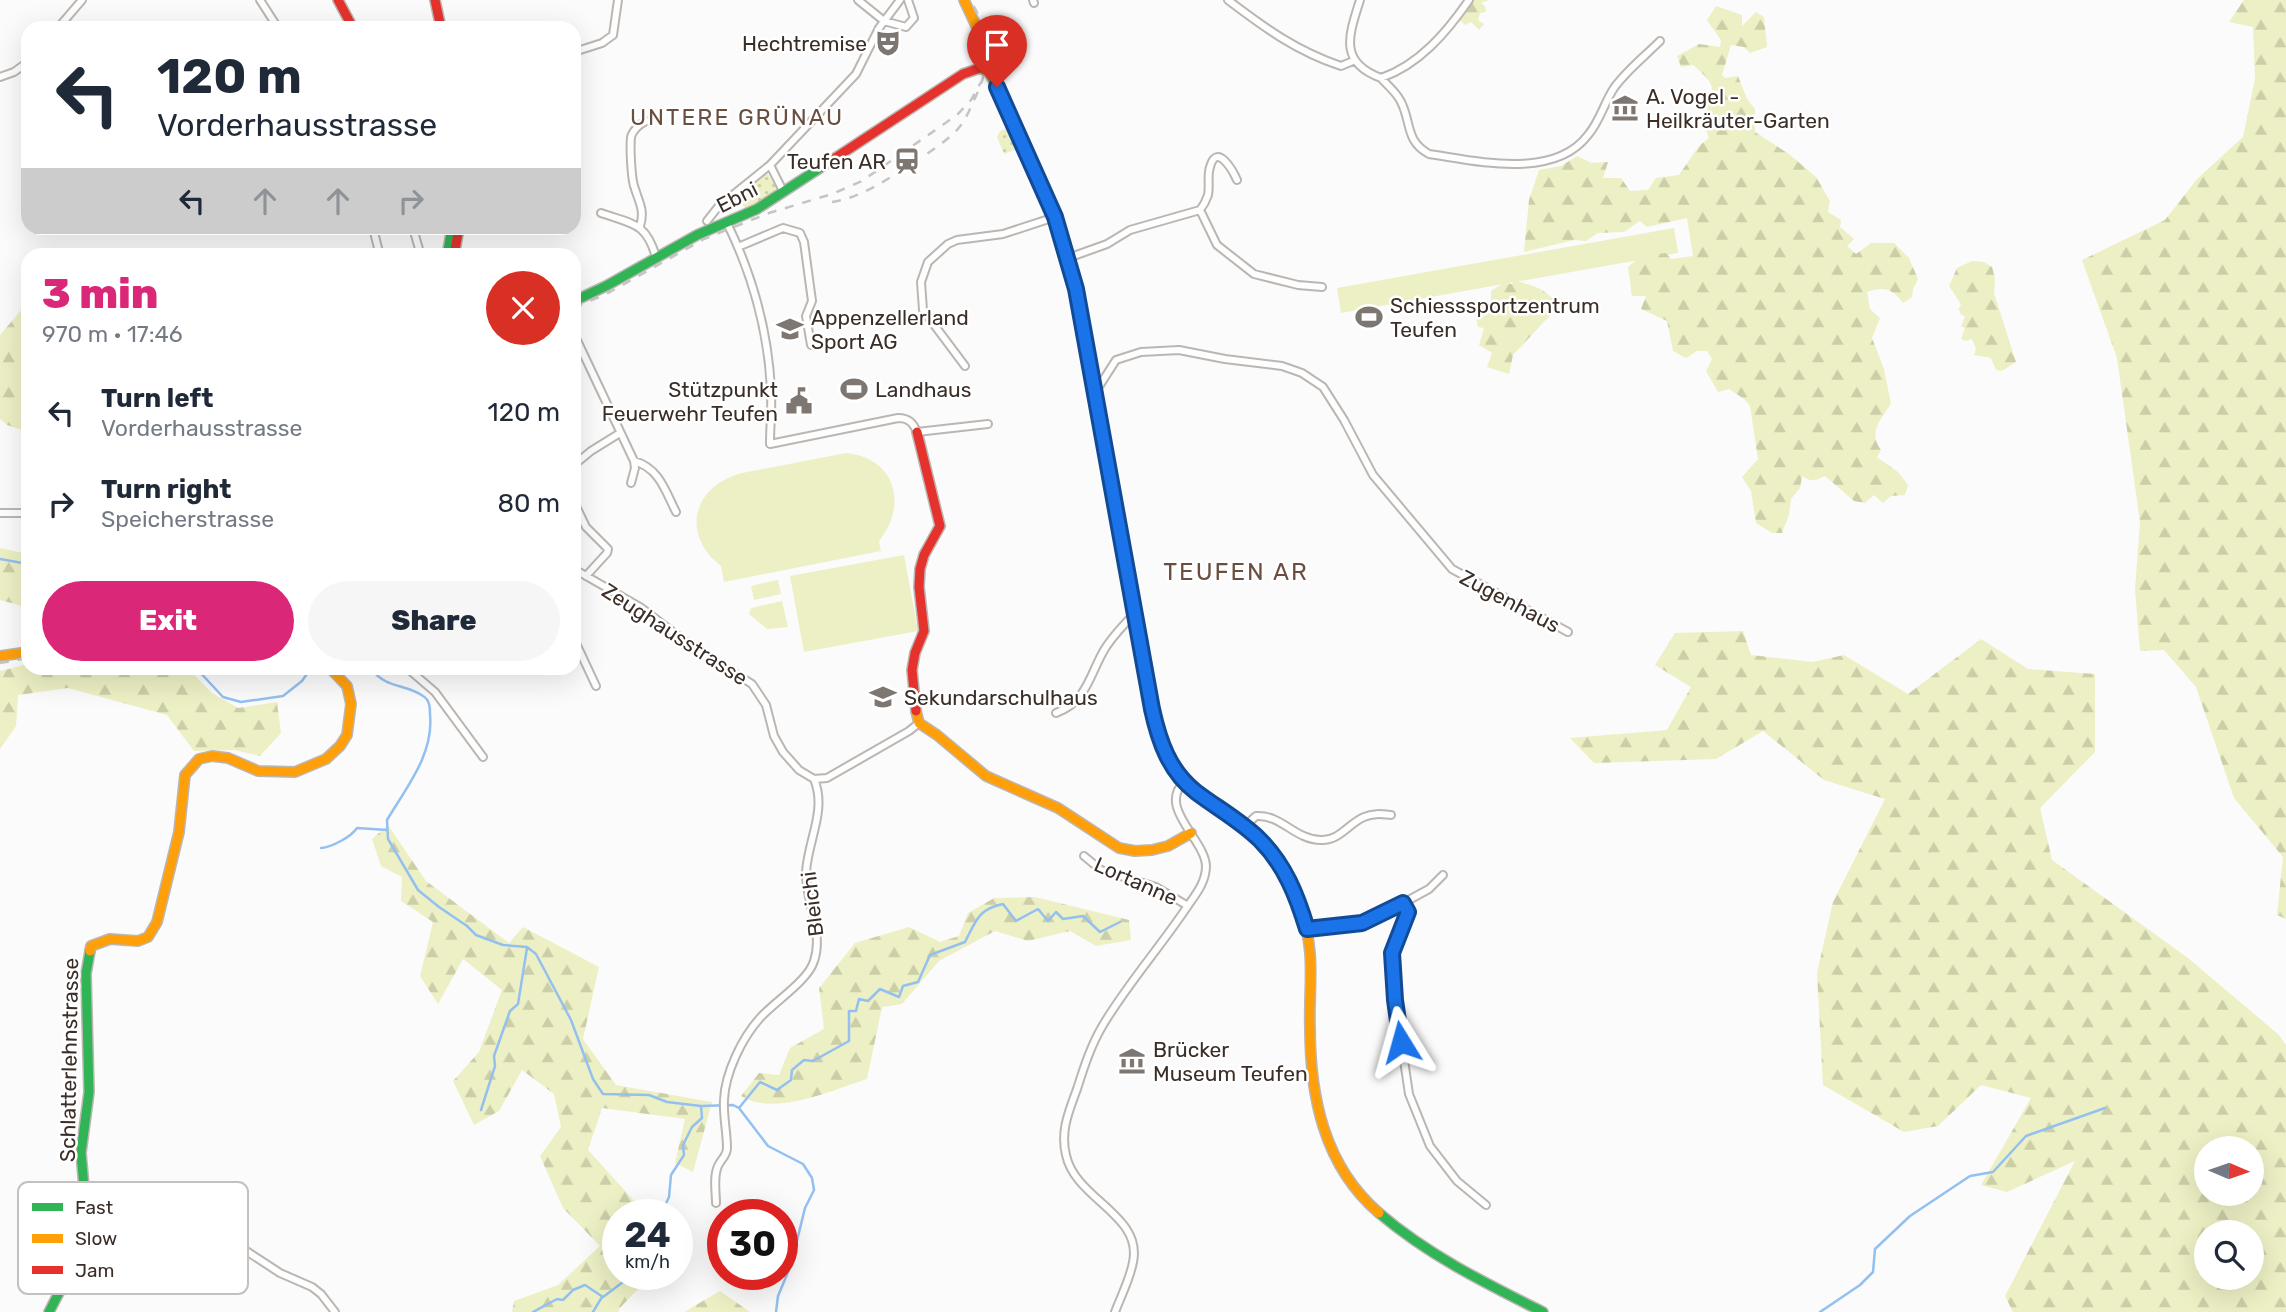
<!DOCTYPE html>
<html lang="en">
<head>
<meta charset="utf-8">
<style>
  :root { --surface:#fff; --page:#f6f6f7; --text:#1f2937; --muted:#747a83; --accent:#db2777 }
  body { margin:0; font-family:Rubik,sans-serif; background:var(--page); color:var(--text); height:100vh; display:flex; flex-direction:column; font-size:26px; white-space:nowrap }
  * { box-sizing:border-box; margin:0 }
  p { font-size:23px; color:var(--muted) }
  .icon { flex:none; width:38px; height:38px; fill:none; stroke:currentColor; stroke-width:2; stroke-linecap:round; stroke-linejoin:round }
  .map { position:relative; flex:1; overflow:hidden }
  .details { position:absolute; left:21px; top:248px; width:560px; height:427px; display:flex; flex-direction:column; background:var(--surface); border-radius:21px; box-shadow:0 7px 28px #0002 }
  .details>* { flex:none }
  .banner { position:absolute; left:21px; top:21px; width:560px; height:214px; border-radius:21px; box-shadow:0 7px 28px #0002; background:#fff; color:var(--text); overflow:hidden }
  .needle { width:46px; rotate:92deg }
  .buttons { position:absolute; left:2194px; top:1136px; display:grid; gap:14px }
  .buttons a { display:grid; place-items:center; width:70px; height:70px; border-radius:50%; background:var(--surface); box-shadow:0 7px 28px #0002; font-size:35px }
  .speed { position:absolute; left:602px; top:1199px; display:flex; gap:14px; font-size:35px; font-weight:700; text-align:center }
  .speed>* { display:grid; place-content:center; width:91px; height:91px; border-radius:50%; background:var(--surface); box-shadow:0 7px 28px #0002; line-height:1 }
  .speed small { font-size:18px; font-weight:400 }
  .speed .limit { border:10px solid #d22; background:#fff; color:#111 }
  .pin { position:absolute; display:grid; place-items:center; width:60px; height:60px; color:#fff; margin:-72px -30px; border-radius:50% 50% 50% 0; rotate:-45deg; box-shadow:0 0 7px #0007 }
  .pin .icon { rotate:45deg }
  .me { position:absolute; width:77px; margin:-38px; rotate:352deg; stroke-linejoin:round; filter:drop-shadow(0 0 5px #0008) }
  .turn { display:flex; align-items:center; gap:24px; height:147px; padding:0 21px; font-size:32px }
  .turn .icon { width:91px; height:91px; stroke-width:2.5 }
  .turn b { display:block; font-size:49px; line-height:60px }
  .lanes { display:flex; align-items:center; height:66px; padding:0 21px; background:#0003; justify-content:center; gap:35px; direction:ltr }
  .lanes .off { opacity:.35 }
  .round { display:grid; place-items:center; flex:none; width:74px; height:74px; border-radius:37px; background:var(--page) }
  .head { display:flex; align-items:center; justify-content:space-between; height:119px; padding:0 21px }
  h1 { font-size:42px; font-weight:800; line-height:52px; color:var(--accent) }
  .button { display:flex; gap:14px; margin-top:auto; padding:14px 21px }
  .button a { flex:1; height:80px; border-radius:42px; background:var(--accent); color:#fff; font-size:28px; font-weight:800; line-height:80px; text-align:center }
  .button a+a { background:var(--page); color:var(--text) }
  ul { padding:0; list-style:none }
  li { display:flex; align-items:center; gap:21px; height:91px; padding:0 21px }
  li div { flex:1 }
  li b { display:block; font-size:26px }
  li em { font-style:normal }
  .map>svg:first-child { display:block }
  .green { fill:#edf0c4 }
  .forest { fill:url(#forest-firs); fill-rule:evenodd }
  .park { fill:url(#park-dots) }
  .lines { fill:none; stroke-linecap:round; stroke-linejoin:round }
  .stream { stroke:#93c0f0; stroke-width:2.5 }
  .street-casing { stroke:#bbb6b2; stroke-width:10 }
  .fast-casing { stroke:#bbb6b2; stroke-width:12 }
  .slow-casing { stroke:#bbb6b2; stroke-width:12 }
  .jam-casing { stroke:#bbb6b2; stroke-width:12 }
  .street { stroke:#fefefe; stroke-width:6 }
  .fast { stroke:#30b455; stroke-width:9 }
  .slow { stroke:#ff9f0a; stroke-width:9 }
  .jam { stroke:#e5322d; stroke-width:9 }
  .rail { stroke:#c6c5c5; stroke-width:2.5; stroke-dasharray:9 9; stroke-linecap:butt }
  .route-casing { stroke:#114b97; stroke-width:18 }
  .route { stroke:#1a73e8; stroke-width:12 }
  .labels { text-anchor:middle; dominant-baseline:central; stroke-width:5; stroke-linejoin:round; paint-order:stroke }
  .poi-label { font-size:21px; fill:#3a2e27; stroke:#fff; text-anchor:start }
  .street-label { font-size:21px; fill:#3a2e27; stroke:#fff }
  .neighbourhood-label { font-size:23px; letter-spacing:2px; fill:#6a4f40; stroke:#fff }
  .quarter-label { font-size:24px; letter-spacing:2px; fill:#6a4f40; stroke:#fff }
  .key { fill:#fff; stroke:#c4c0be; stroke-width:2 }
  .key-label { font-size:19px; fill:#3a2e27 }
</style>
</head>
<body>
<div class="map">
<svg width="2286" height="1312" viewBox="0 0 2286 1312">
  <defs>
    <pattern id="forest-firs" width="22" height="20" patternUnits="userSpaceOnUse" patternTransform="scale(1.75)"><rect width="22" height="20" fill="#edf0c4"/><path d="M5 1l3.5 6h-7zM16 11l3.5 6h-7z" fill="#cccea8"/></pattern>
    <pattern id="park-dots" width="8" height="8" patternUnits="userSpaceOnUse" patternTransform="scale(1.75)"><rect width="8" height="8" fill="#edf0c4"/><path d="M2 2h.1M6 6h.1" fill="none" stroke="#cccea8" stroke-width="1.8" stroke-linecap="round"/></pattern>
  </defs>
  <rect width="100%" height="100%" fill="#fbfbfb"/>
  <path class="green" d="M1674,228L1678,253L1341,313L1337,288Z
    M846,453C896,458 908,505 879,541L881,551L724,582L721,566C680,534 693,486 742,473Z
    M904,555L918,631L804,652L790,576Z
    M778,580L781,594L754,600L751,586Z
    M782,601L788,627L767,629L749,614L751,608Z"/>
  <path class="forest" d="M1469,0H1489L1481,3L1485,6L1486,12L1480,13L1478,20L1484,24L1479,30L1471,22L1465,25L1457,18Z
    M2244,0H2286V919L2277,915L2283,857L2234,798L2196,687L2164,650L2140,651L2135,589L2140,522L2117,358L2082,260L2165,220L2197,179L2243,137L2255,79L2253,27L2229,22Z
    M1716,6L1742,15V26L1756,12L1764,17L1767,47L1750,53L1744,47L1731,45L1722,75L1725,78L1738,76L1747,99L1755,109V132L1789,154L1816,177L1830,201L1828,212L1841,220L1840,227L1854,239L1847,246L1856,254L1871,243H1894L1909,258L1918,279L1913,289L1912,297L1903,303C1892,289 1885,286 1867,292L1870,309L1880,318L1872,338L1884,369L1891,404C1880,420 1868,433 1881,450L1877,457L1898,472L1908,485L1905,495L1891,496L1883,503L1874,495L1865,503L1854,501L1825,476C1816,481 1811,482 1802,476L1800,488L1791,499L1789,515L1782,533H1772L1756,523L1751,491L1742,477L1758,459L1750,406L1744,399L1729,389L1718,392L1706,371L1712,359L1707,351H1697L1686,358L1673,351L1667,321L1641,309L1646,296H1632L1628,267L1642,255L1666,253L1671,259L1693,256L1687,218L1647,227L1640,221L1624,232L1598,233L1586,241L1574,240L1524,252L1529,200L1539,170L1561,166L1577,156L1592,163L1608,162L1603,178H1621L1630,191L1648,190L1656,178L1679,175L1699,146L1709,138L1706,130L1714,117L1706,108C1720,88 1709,79 1693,65L1681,67L1677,56L1699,44L1720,47L1721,40L1707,20Z
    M1972,261L1984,262L1992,267L1995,278L1994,293L2016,362L2002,371L1996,370L1991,358L1974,355L1976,349L1972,339L1966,341L1961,339L1965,328L1961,326L1965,316L1961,315L1959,309L1961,304L1949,286L1957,268Z
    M1515,280C1537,288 1544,287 1559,306L1513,355L1509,374L1487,367L1492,353L1479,345L1484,328L1478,327L1474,309L1491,302V291L1504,283L1512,284Z
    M23,308L28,310V432L7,425L0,419V335Z
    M0,548L28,554V611L19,605L0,600Z
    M1743,631L1751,655L1813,662L1844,655L1908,694L1981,639L2028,669L2095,674V752L2040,808L2052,860L2188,958L2279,1035L2286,1045V1312H2013L2005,1296L2075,1161L2007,1192L1981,1185L2031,1098L1981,1085L1938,1126L1904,1132L1823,1085L1817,973L1833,902L1885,799L1824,780L1763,731L1716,759L1594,763L1570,738L1667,730L1691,687L1655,665L1675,633ZM2207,1148H2252V1194H2207ZM2207,1232H2252V1278H2207Z
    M28,664V668L188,669L212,693L238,708L277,702L281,733L260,756L234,750L194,751L167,715L68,688L18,695L16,726L0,749V671Z
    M388,825L426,881L509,943L523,927L599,967L583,1039L616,1085L712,1102L693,1172L675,1163L685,1119L602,1108L588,1150L646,1214H618V1274H652L619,1309V1312H512L514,1301L558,1285L600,1246L563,1208L540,1156L561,1127L554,1094L522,1070L499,1111L474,1125L453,1081L479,1052L502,990L463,959L438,1004L420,976L433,922L401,901L402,877L381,866L372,839Z
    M1035,897L1129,920L1131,940L1096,946L1070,931L1028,941L995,931L939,961L902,1004L882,1007L867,1079C832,1090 775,1117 741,1096L759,1073L779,1075L790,1048L824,1029L819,988L855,943L909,927L940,942L959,936L968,913L994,898Z
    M720,1291L750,1312H684Z"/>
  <path class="park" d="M1008,128L1019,148L1004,154L997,137L1000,131Z
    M764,174L768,175L776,187L775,192L747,210L736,197Z"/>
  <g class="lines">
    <path class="stream" d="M0,559L28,564
      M196,668L223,697L241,702L283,696L302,681L311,668
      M370,668C388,690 404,683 423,696C430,700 430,708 430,715C434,754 406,788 387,820L388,839L418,890L439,907L467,926L476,935L503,945L527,947L536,954L571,1020L593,1079L603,1094L649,1095L667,1102L701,1106L733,1105L739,1108L768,1146L803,1164L812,1178L814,1190L805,1208L791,1265L778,1296L776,1312
      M321,848C332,847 351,837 357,828L387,830
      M739,1108L760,1082L777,1090L791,1080L792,1070L804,1060L813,1061L849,1041V1011H856L859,999L868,1001L880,989L899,997L903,986L918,982L930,955L965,942C976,921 978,909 1003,904L1016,921L1038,909L1048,921L1056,912L1063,919L1083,916L1100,932L1120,922
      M481,1110L495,1066L494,1056L510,1011L518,1004L527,948
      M661,1214L669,1197L671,1175L684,1155L683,1145L692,1127L702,1118L701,1106
      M533,1312L557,1299L563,1300L573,1290L585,1285L603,1297L623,1282L629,1274
      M593,1312L602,1297
      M1820,1312L1860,1285L1873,1272L1875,1249L1910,1216L1970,1176L1993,1172L2026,1136L2105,1108"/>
    <g class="street-casing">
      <path id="street" d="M260,0L278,28
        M858,0L884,21L906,27L914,18L908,0
        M1033,0L1034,3
        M1228,0C1265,28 1296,51 1341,66L1353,61
        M1360,0C1349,35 1338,62 1381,78C1419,65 1447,32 1469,0
        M58,28L82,0
        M574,52L602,43L613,35L618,0
        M0,77L14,72L28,62
        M1381,78C1387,85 1395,91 1400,100C1412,121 1404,140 1429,154C1477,161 1554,180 1588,135C1600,121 1604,103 1614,88C1626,71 1645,56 1660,41
        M783,191L770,165L856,74L879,28L900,0
        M1200,210C1204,205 1206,201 1208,195C1210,186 1207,176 1210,167C1217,142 1233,171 1237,180
        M601,213C632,224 646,222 656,257
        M707,221L718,207L770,165
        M727,223C752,274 768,332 771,389C772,407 770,426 770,444L898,418C909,418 913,423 917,432L988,424
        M640,226C645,211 639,202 635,189C631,180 630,147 631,137C633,130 640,124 646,121
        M373,228L380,256
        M413,228L421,256
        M738,247L783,228L800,233L804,242L812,301L806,316L811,345
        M1068,258L1107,244L1130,230L1200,210L1217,245L1254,274L1298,285L1322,287
        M574,334L634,461L635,468L631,483
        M965,366L923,310L921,282L928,262L948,244L957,240L1003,234L1055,217
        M1094,388L1100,385L1116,360L1141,352L1179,350L1225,359L1282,366L1302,373L1323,387L1344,420L1373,475L1452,569L1568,632
        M634,461C659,468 665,490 676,512
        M574,465L591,451L620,433
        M574,502L586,527L608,549L607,553L586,576
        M0,513H28
        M574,569L640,607L694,648L752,684L766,705L774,736L783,752L799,770L814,779L827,778L909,731L919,723
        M574,639L596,686
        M407,668L435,692L483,757
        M1056,713C1086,702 1089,677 1103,652C1110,639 1121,628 1131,617L1135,616
        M1245,826L1256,816C1281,814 1295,840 1321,840C1339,841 1348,824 1364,817C1373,813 1381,814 1391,815
        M1084,856L1101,870L1156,887L1188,906
        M1403,903L1408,912L1392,953L1395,1000L1409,1094L1430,1146L1457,1181L1486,1205
        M1307,929L1362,923L1372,920L1429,889L1443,875
        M716,1203C716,1192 713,1177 718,1166C721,1159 727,1156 727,1148C727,1132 723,1116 724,1100C725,1073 742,1038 760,1018C774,1002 808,981 814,961C824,932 805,901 806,872C808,840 827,810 814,779
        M66,1282L80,1272L88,1258L104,1241L153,1218L175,1214L202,1222L280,1273L312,1287L321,1294L335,1312
        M1115,1312C1121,1296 1130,1279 1133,1262C1143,1215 1075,1199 1066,1155C1060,1131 1069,1111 1077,1089C1084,1067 1091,1045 1103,1025C1128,983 1162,945 1189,904C1197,893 1206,881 1206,866C1205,839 1156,807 1185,781"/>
    </g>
    <g class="fast-casing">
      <path id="fast" d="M980,68L989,72C1025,140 1056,214 1076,289L1137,623
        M447,256L452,228
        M574,301L606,286L697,235L757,209L823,166
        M1379,1213C1428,1255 1485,1283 1543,1312
        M49,1312L64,1283L76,1249L85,1198L81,1153L89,1092L86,974L90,951"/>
    </g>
    <g class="slow-casing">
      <path id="slow" d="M964,0L979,32L980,68
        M0,656L28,652
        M916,711L919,723L937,735L986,776L1058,808L1119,848L1135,851L1152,850L1168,846L1191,833
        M1271,854C1291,882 1307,917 1310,953C1312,977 1309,1003 1310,1028C1310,1096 1324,1166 1379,1213
        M90,951L91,946L110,939L138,941L148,937L157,922L179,832L185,775L199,759L212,756L228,758L258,771L295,772L326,759L340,746L347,735L351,704L347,686L330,668"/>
    </g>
    <g class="jam-casing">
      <path id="jam" d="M338,0L353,28
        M435,0L441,28
        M823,166L963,74L980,68
        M454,256L459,228
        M1137,623C1146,672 1150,743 1185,780C1212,807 1246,824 1271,854
        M916,711L912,670L915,653L924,631L919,587L920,569L924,555L940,526L917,432"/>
    </g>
    <use href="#street" class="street"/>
    <use href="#fast" class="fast"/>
    <use href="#slow" class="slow"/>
    <use href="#jam" class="jam"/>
    <path class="rail" d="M832,202C857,198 879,185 900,171C919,159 941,146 957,130C964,122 969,112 973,102C992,65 992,35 970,0
      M574,308L610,292L704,239L769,213L832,194L862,181L957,115L971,100L981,82
      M0,663L28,658"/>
  </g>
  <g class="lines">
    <g class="route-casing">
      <path id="route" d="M997,87L1055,217L1076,289L1152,709C1159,741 1169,771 1196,792C1217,808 1241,821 1260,840C1285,865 1297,896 1307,929L1362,923L1403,903L1408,912L1392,953L1395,1000L1401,1042"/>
    </g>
    <use href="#route" class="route"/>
  </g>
  <defs>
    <g id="theatre-bare" transform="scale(2.1)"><path d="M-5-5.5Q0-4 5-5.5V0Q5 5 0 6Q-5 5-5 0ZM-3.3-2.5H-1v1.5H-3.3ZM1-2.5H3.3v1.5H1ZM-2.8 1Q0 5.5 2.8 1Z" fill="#7e7671" stroke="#fff" stroke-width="2.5" paint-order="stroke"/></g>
    <g id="museum-bare" transform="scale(2.1)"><path d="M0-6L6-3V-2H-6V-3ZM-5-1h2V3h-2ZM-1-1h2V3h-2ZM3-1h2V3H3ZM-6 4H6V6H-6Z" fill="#7e7671" stroke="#fff" stroke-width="2.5" paint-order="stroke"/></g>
    <g id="station-bare" transform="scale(2.1)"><path d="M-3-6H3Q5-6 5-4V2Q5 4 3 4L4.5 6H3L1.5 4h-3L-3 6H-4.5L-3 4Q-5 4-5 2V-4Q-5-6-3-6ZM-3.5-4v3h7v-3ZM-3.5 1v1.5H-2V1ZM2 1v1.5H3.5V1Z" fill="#7e7671" stroke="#fff" stroke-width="2.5" paint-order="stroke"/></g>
    <g id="stadium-bare" transform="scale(2.1)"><path d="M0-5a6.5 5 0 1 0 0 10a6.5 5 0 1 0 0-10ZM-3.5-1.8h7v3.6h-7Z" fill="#7e7671" stroke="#fff" stroke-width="2.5" paint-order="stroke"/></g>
    <g id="school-bare" transform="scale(2.1)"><path d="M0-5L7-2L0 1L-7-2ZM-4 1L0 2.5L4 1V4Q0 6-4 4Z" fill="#7e7671" stroke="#fff" stroke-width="2.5" paint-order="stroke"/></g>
    <g id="civic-bare" transform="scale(2.1)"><path d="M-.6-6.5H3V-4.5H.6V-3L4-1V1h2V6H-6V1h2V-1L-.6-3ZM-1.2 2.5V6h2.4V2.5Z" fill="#7e7671" stroke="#fff" stroke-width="2.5" paint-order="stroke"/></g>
  </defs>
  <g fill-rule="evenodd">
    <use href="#theatre-bare" x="888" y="43"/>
    <use href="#museum-bare" x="1625" y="108"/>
    <use href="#station-bare" x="907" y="161"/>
    <use href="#stadium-bare" x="1369" y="317"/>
    <use href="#school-bare" x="790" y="329"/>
    <use href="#stadium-bare" x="854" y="389"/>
    <use href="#civic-bare" x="799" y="401"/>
    <use href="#school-bare" x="883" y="697"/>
    <use href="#museum-bare" x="1132" y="1061"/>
  </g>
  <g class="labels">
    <g class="poi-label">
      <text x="867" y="43" text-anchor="end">Hechtremise</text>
      <text x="1646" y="96">A. Vogel -<tspan x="1646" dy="24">Heilkräuter-Garten</tspan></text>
      <text x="886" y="161" text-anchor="end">Teufen AR</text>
      <text x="1390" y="305">Schiesssportzentrum<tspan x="1390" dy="24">Teufen</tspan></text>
      <text x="811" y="317">Appenzellerland<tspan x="811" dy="24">Sport AG</tspan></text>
      <text x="778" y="389" text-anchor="end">Stützpunkt<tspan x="778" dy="24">Feuerwehr Teufen</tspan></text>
      <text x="875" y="389">Landhaus</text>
      <text x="904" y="697">Sekundarschulhaus</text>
      <text x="1153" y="1049">Brücker<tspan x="1153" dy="24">Museum Teufen</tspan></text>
    </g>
    <g class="street-label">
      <text transform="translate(737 197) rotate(-27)">Ebni</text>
      <text transform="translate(1510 601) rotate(28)">Zugenhaus</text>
      <text transform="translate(675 634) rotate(33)">Zeughausstrasse</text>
      <text transform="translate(1136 881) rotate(24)">Lortanne</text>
      <text transform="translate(812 904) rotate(-97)">Bleichi</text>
      <text transform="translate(69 1060) rotate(-89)">Schlatterlehnstrasse</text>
    </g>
    <g class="neighbourhood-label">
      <text x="737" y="117">UNTERE GRÜNAU</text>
    </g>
    <g class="quarter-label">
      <text x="1236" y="572">TEUFEN AR</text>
    </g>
  </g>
  <rect x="18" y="1182" width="230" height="112" rx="10" class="key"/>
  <rect x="32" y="1203" width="31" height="8" fill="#30b455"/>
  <rect x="32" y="1234" width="31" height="9" fill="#ff9f0a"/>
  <rect x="32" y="1266" width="31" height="8" fill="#e5322d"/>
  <g class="key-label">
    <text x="75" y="1214">Fast</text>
    <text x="75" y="1245">Slow</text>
    <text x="75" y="1277">Jam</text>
  </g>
</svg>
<div class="buttons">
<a><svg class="needle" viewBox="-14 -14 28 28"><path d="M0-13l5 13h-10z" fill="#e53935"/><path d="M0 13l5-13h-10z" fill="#747a83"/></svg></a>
<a><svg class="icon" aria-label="search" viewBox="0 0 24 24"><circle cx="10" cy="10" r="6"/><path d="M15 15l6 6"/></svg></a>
</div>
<div class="speed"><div>24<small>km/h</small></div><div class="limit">30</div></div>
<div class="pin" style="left:997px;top:87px;background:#d93025"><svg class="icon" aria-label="arrive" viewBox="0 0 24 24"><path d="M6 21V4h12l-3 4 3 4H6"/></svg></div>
<svg class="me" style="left:1401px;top:1042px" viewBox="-20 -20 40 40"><path d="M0-17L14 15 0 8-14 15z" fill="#1a73e8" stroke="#fff" stroke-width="4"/></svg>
<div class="banner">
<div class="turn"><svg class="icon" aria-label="left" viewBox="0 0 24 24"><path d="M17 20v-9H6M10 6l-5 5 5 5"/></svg><div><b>120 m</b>Vorderhausstrasse</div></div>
<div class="lanes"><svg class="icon" aria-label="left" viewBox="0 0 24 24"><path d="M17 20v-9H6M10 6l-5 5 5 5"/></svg><svg class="icon off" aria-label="ahead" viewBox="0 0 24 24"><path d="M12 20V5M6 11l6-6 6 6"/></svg><svg class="icon off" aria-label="ahead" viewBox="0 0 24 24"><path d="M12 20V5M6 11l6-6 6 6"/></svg><svg class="icon off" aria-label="right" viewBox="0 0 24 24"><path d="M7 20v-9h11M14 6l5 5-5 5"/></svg></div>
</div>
<section class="details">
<div class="head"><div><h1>3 min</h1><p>970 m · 17:46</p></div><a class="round" style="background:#d93025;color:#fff"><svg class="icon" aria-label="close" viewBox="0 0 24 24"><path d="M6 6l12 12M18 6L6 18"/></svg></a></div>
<ul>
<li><svg class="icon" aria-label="left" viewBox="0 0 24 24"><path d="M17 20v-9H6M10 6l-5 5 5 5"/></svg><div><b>Turn left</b><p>Vorderhausstrasse</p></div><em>120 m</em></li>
<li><svg class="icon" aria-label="right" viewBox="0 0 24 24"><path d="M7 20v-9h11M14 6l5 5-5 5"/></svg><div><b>Turn right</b><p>Speicherstrasse</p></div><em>80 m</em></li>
</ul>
<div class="button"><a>Exit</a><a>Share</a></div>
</section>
</div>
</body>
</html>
